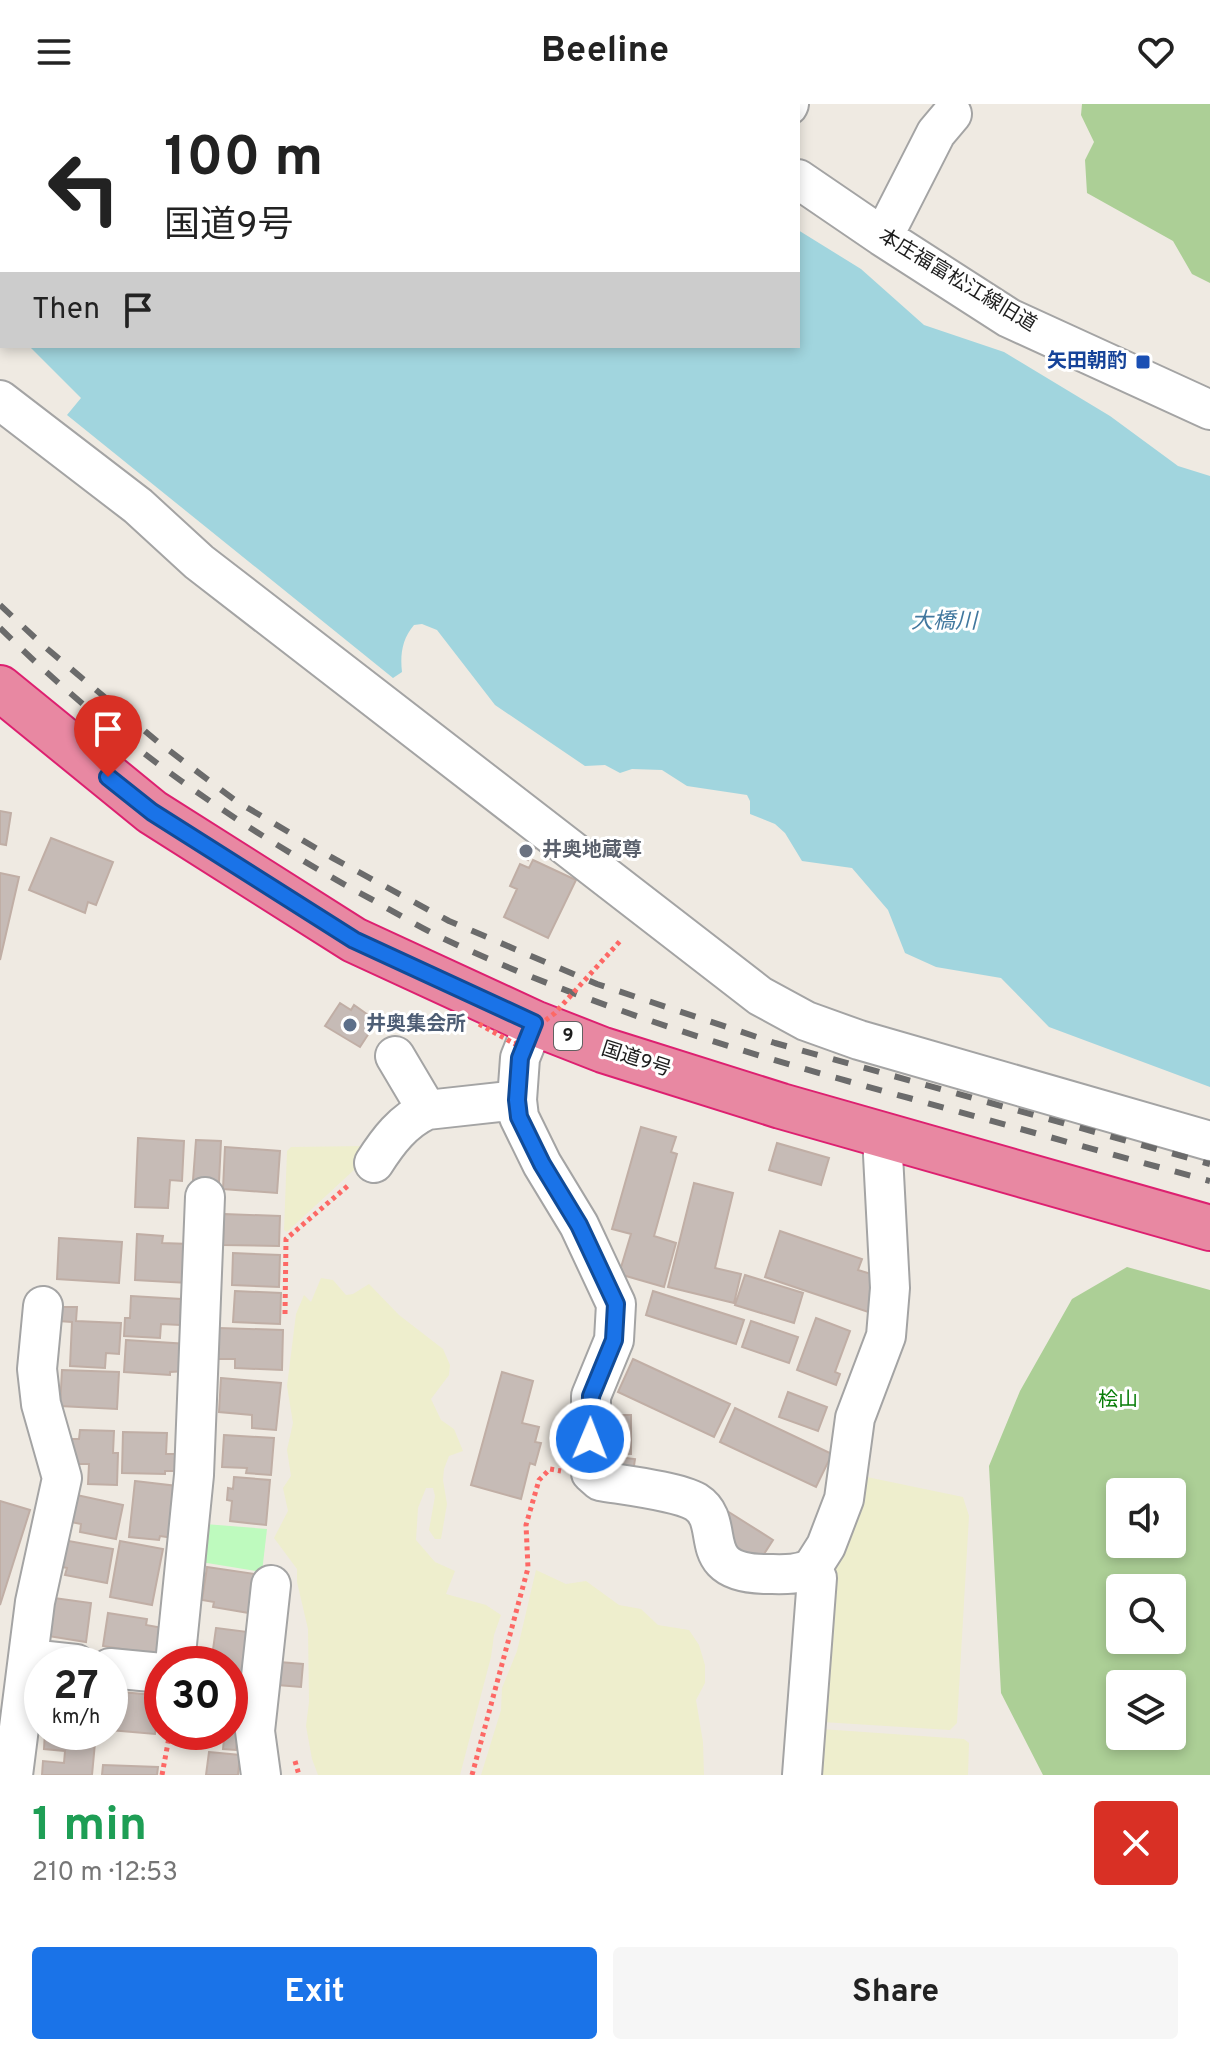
<!DOCTYPE html>
<html lang="en">
<head>
<meta charset="utf-8">
<style>
  :root { --surface:#fff; --page:#f6f6f6; --text:#222; --muted:#767676; --accent:#1a73e8 }
  body { margin:0; font-family:Overpass,"Noto Sans JP",sans-serif; background:var(--page); color:var(--text); height:100vh; display:flex; flex-direction:column; font-size:30px; white-space:nowrap }
  * { box-sizing:border-box; margin:0 }
  p { font-size:26px; color:var(--muted) }
  .icon { flex:none; width:44px; height:44px; fill:none; stroke:currentColor; stroke-width:2; stroke-linecap:round; stroke-linejoin:round }
  .map { position:relative; height:1671px; overflow:hidden }
  .details { display:flex; flex-direction:column; background:var(--surface); flex:1 }
  .details>* { flex:none }
  .guide { position:absolute; left:0px; top:0px; width:800px; height:244px; box-shadow:0 4px 12px #0003; background:#fff; color:var(--text); overflow:hidden }
  .tools { position:absolute; left:1106px; top:1374px; display:grid; gap:16px }
  .tools a { display:grid; place-items:center; width:80px; height:80px; border-radius:8px; background:var(--surface); box-shadow:0 4px 12px #0003; font-size:40px }
  .speed { position:absolute; left:24px; top:1542px; display:flex; gap:16px; font-size:40px; font-weight:700; text-align:center }
  .speed>* { display:grid; place-content:center; width:104px; height:104px; border-radius:50%; background:var(--surface); box-shadow:0 4px 12px #0003; line-height:1 }
  .speed small { font-size:20px; font-weight:400 }
  .speed .limit { border:12px solid #d22; background:#fff; color:#111 }
  .pin { position:absolute; display:grid; place-items:center; width:68px; height:68px; color:#fff; margin:-82px -34px; border-radius:50% 50% 50% 0; rotate:-45deg; box-shadow:0 0 8px #0007 }
  .pin .icon { rotate:45deg }
  .me { position:absolute; width:88px; margin:-44px; rotate:1deg; stroke-linejoin:round; filter:drop-shadow(0 0 6px #0008) }
  .turn { display:flex; align-items:center; gap:28px; height:168px; padding:0 32px; font-size:36px }
  .turn .icon { width:104px; height:104px; stroke-width:2.5 }
  .turn b { display:block; font-size:56px; line-height:68px }
  .then { display:flex; align-items:center; height:76px; padding:0 32px; background:#0003; gap:16px; font-size:30px }
  .round { display:grid; place-items:center; flex:none; width:84px; height:84px; border-radius:8px; background:var(--page) }
  .overview { display:flex; align-items:center; justify-content:space-between; height:136px; padding:0 32px }
  h1 { font-size:48px; font-weight:700; line-height:60px; color:#1e9e55 }
  .cta { display:flex; gap:16px; margin-top:auto; padding:16px 32px }
  .cta a { flex:1; height:92px; border-radius:8px; background:var(--accent); color:#fff; font-size:32px; font-weight:700; line-height:92px; text-align:center }
  .cta a+a { background:var(--page); color:var(--text) }
  header { display:flex; justify-content:space-between; align-items:center; height:104px; padding:0 32px; background:var(--surface); font-size:36px; font-weight:700 }
  .map>svg:first-child { display:block }
  .farmland { fill:#eeeecd }
  .forest { fill:#accf96; fill-rule:evenodd }
  .park { fill:#befabe }
  .water { fill:#a1d5de }
  .building { fill:#c6bbb6; stroke:#c0aea5; stroke-width:2 }
  .lines { fill:none; stroke-linecap:round; stroke-linejoin:round }
  .minor-casing { stroke:#a4a4a4; stroke-width:42 }
  .highway-casing { stroke:#dd2070; stroke-width:48 }
  .path { stroke:#fd6865; stroke-width:5; stroke-dasharray:4 4; stroke-linecap:butt }
  .minor { stroke:#fff; stroke-width:38 }
  .highway { stroke:#e888a2; stroke-width:44 }
  .rail { stroke:#6b6b6b; stroke-width:6; stroke-dasharray:16 16; stroke-linecap:butt }
  .path-bridge { stroke:#fd6865; stroke-width:5; stroke-dasharray:4 4; stroke-linecap:butt }
  .route-casing { stroke:#114b97; stroke-width:20 }
  .route { stroke:#1a73e8; stroke-width:14 }
  .transit-dot { fill:#1a4fb4; stroke:#fff; stroke-width:3 }
  .worship-dot { fill:#6b7280; stroke:#fff; stroke-width:3 }
  .service-dot { fill:#5c6f8a; stroke:#fff; stroke-width:3 }
  .labels { text-anchor:middle; dominant-baseline:central; stroke-width:6; stroke-linejoin:round; paint-order:stroke }
  .shield { fill:#fff; stroke:#616161; stroke-width:2 }
  .shield-label { font-size:18px; font-weight:bold; fill:#1d1d1d }
  .street-label { font-size:20px; fill:#1d1d1d; stroke:#fff }
  .transit-label { font-size:20px; font-weight:bold; fill:#164399; stroke:#fff; text-anchor:end }
  .worship-label { font-size:20px; font-weight:bold; fill:#5b616d; stroke:#fff; text-anchor:start }
  .service-label { font-size:20px; font-weight:bold; fill:#4e5e75; stroke:#fff; text-anchor:start }
  .park-label { font-size:20px; fill:#097d09; stroke:#fff }
  .water-label { font-size:22px; font-style:italic; fill:#42789f; stroke:#fff }
</style>
</head>
<body>
<header><svg class="icon" aria-label="menu" viewBox="0 0 24 24"><path d="M4 6h16M4 12h16M4 18h16"/></svg>Beeline<svg class="icon" aria-label="heart" viewBox="0 0 24 24"><path d="M12 20l-8-8c-3-5 5-10 8-4 3-6 11-1 8 4z"/></svg></header>
<div class="map">
<svg width="1210" height="1671" viewBox="0 0 1210 1671">
  <rect width="100%" height="100%" fill="#efeae2"/>
  <path class="farmland" d="M367,1042L369,1052L287,1128L284,1126L287,1047L291,1043Z
    M321,1174L333,1176L346,1191L353,1190L369,1180L399,1211L443,1245L450,1261L449,1271L431,1295L441,1316L454,1325L463,1347L449,1352L444,1365L443,1376L447,1400L441,1435H435L429,1426L435,1392L433,1384H426L418,1404L416,1436L435,1458L455,1467L446,1490L486,1501L501,1511L494,1531L491,1553L460,1671H318L312,1655L306,1622L309,1598L308,1525L297,1478V1465L274,1434L288,1407L283,1384L291,1372L287,1346L293,1319L287,1282L296,1210L304,1191L311,1198Z
    M862,1372L963,1393L969,1412L957,1619L950,1626L822,1618L825,1490Z
    M536,1466L566,1480L586,1477L619,1501L641,1505L658,1521L689,1526L699,1541L705,1561V1579L696,1596L703,1638L704,1671H481L501,1606L502,1584L517,1547Z
    M821,1625L964,1635L969,1639L968,1671H812Z"/>
  <path class="forest" d="M1082,0H1210V179L1192,170L1173,137L1087,89L1085,56L1094,38L1081,11Z
    M1127,1163L1210,1186V1671H1043L1001,1589L989,1362L1020,1287L1072,1195ZM1120,1388H1172V1440H1120ZM1120,1484H1172V1536H1120ZM1120,1580H1172V1632H1120Z"/>
  <path class="park" d="M205,1420L267,1425L262,1468L201,1458Z"/>
  <path class="water" d="M0,0H632L634,2H2V215Z
    M798,126L861,165L924,221L1004,248L1110,312L1178,362L1210,372V983L1049,923L1001,874L936,863L905,849L888,806L852,764L802,757L785,729L775,720L750,710V697L747,691L687,682L662,666L632,665L620,669L605,661L585,662L495,601L437,526L422,520L414,521C402,535 400,551 402,568L393,574L67,311L81,294L29,242H798Z"/>
  <path class="building" d="M0,707L11,709L6,741L0,740Z
    M51,734L113,758L96,801L88,798L85,809L29,786Z
    M525,739L535,744L528,756L518,750Z
    M533,756L576,776L548,834L504,813L517,785L510,782L520,760L529,764Z
    M0,769L19,773L0,856Z
    M340,899L351,906L354,901L371,913L369,917L375,920L360,943L325,922Z
    M641,1023L676,1033L671,1048L677,1050L654,1132L676,1139L664,1183L619,1170L631,1130L612,1125Z
    M138,1034L184,1037L182,1077L170,1076L168,1104L135,1103Z
    M196,1036L221,1037L219,1078L193,1076Z
    M777,1039L829,1054L821,1081L769,1066Z
    M225,1043L280,1047L277,1089L223,1085Z
    M694,1079L733,1089L715,1164L741,1170L734,1199L668,1183Z
    M224,1110L280,1112L279,1142L223,1141Z
    M780,1127L862,1155L858,1166L881,1173L877,1211L765,1173Z
    M137,1130L163,1132L162,1139L190,1140L188,1179L135,1176Z
    M59,1134L122,1138L119,1179L57,1175Z
    M233,1149L280,1151L279,1183L232,1181Z
    M745,1171L803,1189L794,1219L735,1201Z
    M235,1187L281,1189L280,1220L233,1218Z
    M653,1187L744,1216L736,1240L646,1211Z
    M131,1192L181,1195L180,1221L161,1220L160,1234L124,1232L125,1214H130Z
    M59,1203H77L76,1217L121,1219L119,1250L106,1249L105,1264L70,1262L72,1218L59,1217Z
    M816,1214L850,1227L835,1268L840,1270L836,1281L797,1266Z
    M751,1217L798,1233L789,1259L742,1243Z
    M219,1224L283,1226L282,1266L235,1264V1255H218Z
    M126,1236L188,1240L186,1267L170,1268V1271L124,1268Z
    M633,1255L730,1300L714,1333L618,1288Z
    M62,1266L119,1268L117,1305L60,1302Z
    M502,1268L533,1277L522,1319L539,1323L535,1338L541,1339L535,1361L530,1359L521,1395L471,1381Z
    M221,1274L281,1279L276,1326L252,1324V1311L219,1308Z
    M788,1288L827,1303L818,1327L779,1313Z
    M735,1304L832,1350L816,1383L720,1338Z
    M603,1311H631V1350L603,1349Z
    M80,1326L114,1327L113,1349H118L117,1381L88,1380L89,1360H77V1354H65L66,1335H79Z
    M123,1328L167,1329L166,1350H181V1367H165V1370L122,1369Z
    M224,1331L274,1334L271,1371L246,1369L247,1364L222,1363Z
    M609,1352L635,1355L632,1375L606,1372Z
    M234,1373L270,1376L266,1421L230,1417L232,1397L227,1396L228,1384L233,1385Z
    M135,1377L177,1382L174,1434L160,1432L159,1436L129,1433Z
    M72,1390L123,1401L116,1435L80,1428L81,1420L66,1417Z
    M0,1397L30,1406L0,1501Z
    M724,1405L773,1436L757,1461L724,1439Z
    M63,1436L113,1445L107,1479L65,1471L67,1464L58,1462Z
    M120,1437L163,1445L152,1501L110,1493Z
    M207,1463L255,1470L249,1509L213,1503L214,1498L202,1496Z
    M54,1494L91,1499L86,1538L48,1532Z
    M108,1509L147,1515L146,1521L163,1524L159,1551L103,1542Z
    M216,1524L248,1528L243,1571L230,1570V1560H211Z
    M267,1557L303,1560L301,1583L265,1580Z
    M110,1587L154,1591L153,1603H158L155,1630L110,1626Z
    M230,1593L240,1594L236,1646L223,1645L224,1635L194,1633V1628H230Z
    M45,1628H96L92,1671H42L43,1657L64,1659L65,1647L44,1645Z
    M209,1648L240,1651L238,1671H206Z
    M103,1661L158,1663L157,1671H102Z"/>
  <g class="lines">
    <g class="minor-casing">
      <path id="minor" d="M688,0L690,2
        M788,2L789,0
        M798,75L883,133L1009,214L1210,306
        M883,133L936,29L952,10
        M0,296L138,402L199,458L760,892L806,917L859,936L1210,1037
        M534,919L520,954L517,996L519,1013L542,1060L579,1121L616,1200L614,1236L591,1292V1369L600,1377C623,1381 677,1387 696,1398C729,1419 691,1468 764,1470C781,1470 796,1472 812,1464
        M395,952L427,1006
        M374,1059C388,1037 403,1017 427,1006L517,996
        M29,1555L76,1560
        M175,1560L194,1371L205,1093
        M110,1564L162,1569
        M13,1671L35,1498L62,1374L41,1300L37,1265L43,1202
        M261,1671L255,1627L271,1481
        M802,1671L817,1474L812,1464L826,1442L844,1395L855,1314L886,1232L890,1184L882,1032"/>
    </g>
    <g class="highway-casing">
      <path id="highway" d="M0,584L152,708L354,836L534,919L603,946L781,1002L1210,1124"/>
    </g>
    <path class="path" d="M285,1210L286,1135L350,1080
      M295,1657L299,1671
      M162,1671L170,1628
      M472,1671L528,1464L526,1421L539,1376L550,1365L561,1367"/>
    <use href="#minor" class="minor"/>
    <use href="#highway" class="highway"/>
    <path class="rail" d="M0,501L45,543L158,638L236,697L331,753L449,817L597,880L775,939L1210,1060
      M0,524C110,633 235,722 371,795C394,808 418,822 442,834C592,904 751,951 909,994C1010,1022 1110,1050 1210,1077"/>
    <path class="path-bridge" d="M479,920L515,940L555,909L621,836"/>
  </g>
  <g class="lines">
    <g class="route-casing">
      <path id="route" d="M108,673L152,708L354,836L534,919L520,954L517,996L519,1013L542,1060L579,1121L616,1200L614,1236L591,1292L590,1335"/>
    </g>
    <use href="#route" class="route"/>
  </g>
  <rect class="transit-dot" x="1135" y="250" width="16" height="16" rx="4"/>
  <circle class="worship-dot" cx="526" cy="747" r="8"/>
  <circle class="service-dot" cx="350" cy="921" r="8"/>
  <g class="labels">
    <rect class="shield" x="554" y="918" width="28" height="28" rx="6"/>
    <g class="shield-label">
      <text x="568" y="932">9</text>
    </g>
    <g class="street-label">
      <text transform="translate(957 177) rotate(31)">本庄福富松江線旧道</text>
      <text transform="translate(636 956) rotate(18)">国道9号</text>
    </g>
    <g class="transit-label">
      <text x="1127" y="258">矢田朝酌</text>
    </g>
    <g class="worship-label">
      <text x="542" y="747">井奥地蔵尊</text>
    </g>
    <g class="service-label">
      <text x="366" y="921">井奥集会所</text>
    </g>
    <g class="park-label">
      <text x="1118" y="1297">桧山</text>
    </g>
    <g class="water-label">
      <text x="944" y="518">大橋川</text>
    </g>
  </g>
</svg>
<div class="tools">
<a><svg class="icon" aria-label="sound" viewBox="0 0 24 24"><path d="M4 9h4l5-4v14l-5-4H4zM17 9q2 3 0 6"/></svg></a>
<a><svg class="icon" aria-label="search" viewBox="0 0 24 24"><circle cx="10" cy="10" r="6"/><path d="M15 15l6 6"/></svg></a>
<a><svg class="icon" aria-label="layers" viewBox="0 0 24 24"><path d="M12 4l9 5-9 5-9-5zM3 14l9 5 9-5"/></svg></a>
</div>
<div class="speed"><div>27<small>km/h</small></div><div class="limit">30</div></div>
<div class="pin" style="left:108px;top:673px;background:#d93025"><svg class="icon" aria-label="arrive" viewBox="0 0 24 24"><path d="M6 21V4h12l-3 4 3 4H6"/></svg></div>
<svg class="me" style="left:590px;top:1335px" viewBox="-20 -20 40 40"><circle r="17" fill="#1a73e8" stroke="#fff" stroke-width="3"/><path d="M0-11L8 9 0 5-8 9z" fill="#fff"/></svg>
<div class="guide">
<div class="turn"><svg class="icon" aria-label="left" viewBox="0 0 24 24"><path d="M17 20v-9H6M10 6l-5 5 5 5"/></svg><div><b>100 m</b>国道9号</div></div>
<div class="then">Then<svg class="icon" aria-label="arrive" viewBox="0 0 24 24"><path d="M6 21V4h12l-3 4 3 4H6"/></svg></div>
</div>
</div>
<section class="details">
<div class="overview"><div><h1>1 min</h1><p>210 m · 12:53</p></div><a class="round" style="background:#d93025;color:#fff"><svg class="icon" aria-label="close" viewBox="0 0 24 24"><path d="M6 6l12 12M18 6L6 18"/></svg></a></div>
<div class="cta"><a>Exit</a><a>Share</a></div>
</section>
</body>
</html>
